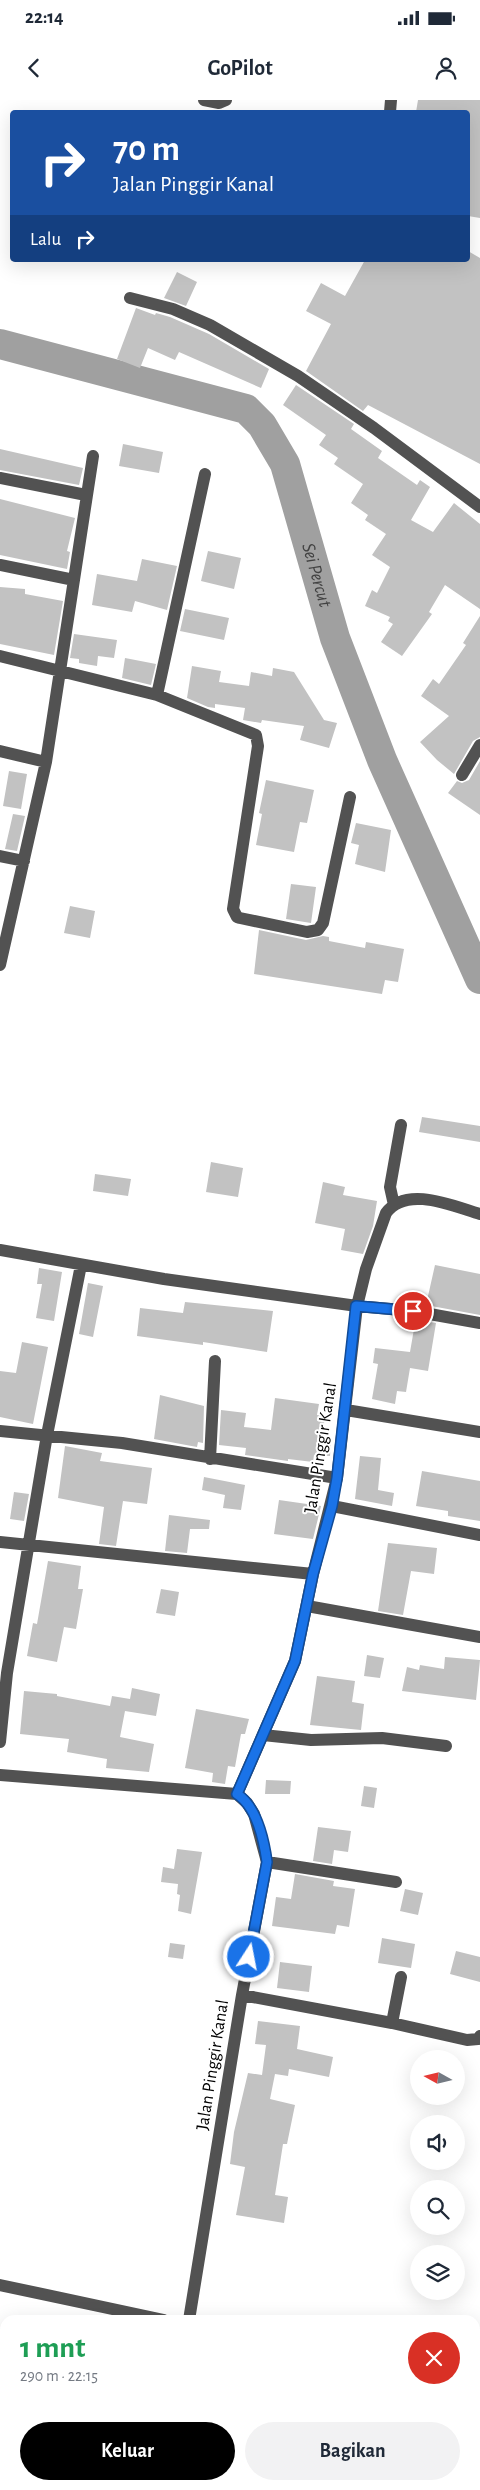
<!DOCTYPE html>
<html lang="id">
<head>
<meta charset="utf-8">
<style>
  :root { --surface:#fff; --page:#f2f2f3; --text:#1f2937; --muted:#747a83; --accent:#000 }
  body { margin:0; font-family:"Alegreya Sans",sans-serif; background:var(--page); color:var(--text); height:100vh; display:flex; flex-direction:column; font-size:19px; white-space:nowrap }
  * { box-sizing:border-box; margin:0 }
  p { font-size:16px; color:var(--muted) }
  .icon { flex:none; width:28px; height:28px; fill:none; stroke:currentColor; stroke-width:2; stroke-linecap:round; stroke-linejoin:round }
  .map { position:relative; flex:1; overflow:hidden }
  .drawer { position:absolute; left:0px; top:2215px; width:480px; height:175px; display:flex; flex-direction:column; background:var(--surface); border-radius:15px 15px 0 0; box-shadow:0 5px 20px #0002 }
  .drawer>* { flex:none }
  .top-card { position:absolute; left:10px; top:10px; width:460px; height:152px; border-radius:5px; box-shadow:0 5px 20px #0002; background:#1a4fa0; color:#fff; overflow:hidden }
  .needle { width:32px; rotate:278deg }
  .controls { position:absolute; left:410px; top:1950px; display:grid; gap:10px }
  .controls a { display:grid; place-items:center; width:55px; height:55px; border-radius:50%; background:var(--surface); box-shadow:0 5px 20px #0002; font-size:25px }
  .pin { position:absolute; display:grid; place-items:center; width:42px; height:42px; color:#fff; margin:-21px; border:2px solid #fff; border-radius:50%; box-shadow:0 1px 5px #0007 }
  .me { position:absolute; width:55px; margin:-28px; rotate:11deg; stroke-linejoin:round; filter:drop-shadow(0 0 4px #0008) }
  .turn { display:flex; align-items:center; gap:18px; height:105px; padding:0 20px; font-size:22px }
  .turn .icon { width:65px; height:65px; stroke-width:2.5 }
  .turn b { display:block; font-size:35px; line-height:42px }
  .then { display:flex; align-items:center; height:48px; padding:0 20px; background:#0003; gap:10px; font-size:19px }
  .round { display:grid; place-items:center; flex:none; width:52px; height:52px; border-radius:26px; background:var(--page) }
  .overview { display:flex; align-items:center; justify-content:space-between; height:85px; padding:0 20px }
  h1 { font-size:30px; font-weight:700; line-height:38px; color:#1e9e55 }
  .button { display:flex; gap:10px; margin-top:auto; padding:10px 20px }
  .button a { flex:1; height:58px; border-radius:30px; background:var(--accent); color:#fff; font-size:20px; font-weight:700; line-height:58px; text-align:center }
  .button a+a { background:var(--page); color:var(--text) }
  .status { display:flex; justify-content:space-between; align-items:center; height:35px; padding:0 25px; background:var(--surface); direction:ltr }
  .status svg { height:14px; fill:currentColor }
  header { display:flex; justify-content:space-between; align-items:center; height:65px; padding:0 20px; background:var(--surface); font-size:22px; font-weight:700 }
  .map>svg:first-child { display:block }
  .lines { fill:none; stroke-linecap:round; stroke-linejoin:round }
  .river { stroke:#a0a0a0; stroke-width:30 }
  .building { fill:#c2c2c2 }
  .minor { stroke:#525252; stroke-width:12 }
  .route-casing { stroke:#114b97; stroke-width:12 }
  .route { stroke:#1a73e8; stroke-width:9 }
  .labels { text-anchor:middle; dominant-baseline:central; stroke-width:4; stroke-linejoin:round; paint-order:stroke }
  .street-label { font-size:18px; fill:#000; stroke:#fff }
  .water-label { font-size:19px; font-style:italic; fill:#414141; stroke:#fff }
</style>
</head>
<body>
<div class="status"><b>22:14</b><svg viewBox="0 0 49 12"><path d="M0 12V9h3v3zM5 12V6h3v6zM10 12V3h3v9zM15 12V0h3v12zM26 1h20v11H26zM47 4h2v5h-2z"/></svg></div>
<header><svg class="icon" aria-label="back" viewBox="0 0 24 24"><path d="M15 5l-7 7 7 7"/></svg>GoPilot<svg class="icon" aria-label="person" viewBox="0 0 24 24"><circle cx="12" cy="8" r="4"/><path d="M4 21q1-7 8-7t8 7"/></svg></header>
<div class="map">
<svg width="480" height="2390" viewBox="0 0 480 2390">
  <rect width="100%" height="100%" fill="#fff"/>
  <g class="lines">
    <path class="river" id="s1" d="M0,244L246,309L262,325L285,364L335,538L382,660L480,879"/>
  </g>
  <path class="building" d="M418,0H480V118L468,116V12H416Z
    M468,151L480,158V364L368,305L363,311L306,271L331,224L306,211L321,183L345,196L365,160H468Z
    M177,172L197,182L186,206L164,198Z
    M136,208L155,215L156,213L170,217L209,234L269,269L261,288L179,252L175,260L148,248L140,268L117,259Z
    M296,285L354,324L351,329L382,351L378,358L417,385L420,380L430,387L411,420L433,432L454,403L480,424V509L445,485L429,512L432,514L402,556L381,542L393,524L388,521L390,517L365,506L372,490L377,493L390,467L372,455L386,434L365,420L368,415L351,403L363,384L334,364L338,358L319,345L326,335L283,305Z
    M123,344L163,352L159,373L119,366Z
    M0,349L83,368L79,385L0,370Z
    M0,399L75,418L67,451L70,452L67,469L0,455Z
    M208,451L241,458L234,489L201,481Z
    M142,459L177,466L167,510L135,501L132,512L92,505L97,474L137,481Z
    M0,487L25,489V494L63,501L54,555L0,544Z
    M185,509L229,518L224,540L180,531Z
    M480,516V637L473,641L454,674L437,660L420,642L449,616L421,596L433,579L439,584L466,545L463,543Z
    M74,534L117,540L114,558L98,556L97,566L79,563V559L70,558Z
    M125,558L156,564L151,585L122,578Z
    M192,566L221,571L219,582L249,586L251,572L272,576L273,568L294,572L324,620L337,623L329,648L300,640L304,626L262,620L261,623L243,620L245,608L215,604V608L208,607L187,598Z
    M480,661V715L448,693L457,681L462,683L469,680Z
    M9,671L27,674L21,709L3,706Z
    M266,680L314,690L307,723L300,722L294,752L256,745L262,714L259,713Z
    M13,714L25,716L17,751L5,749Z
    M356,723L391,730L385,772L355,764L359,745L351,743Z
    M291,784L316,787L311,823L286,819Z
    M70,806L95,811L90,838L64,833Z
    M259,830L306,840L323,836L329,837V841L365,848L366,842L404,849L398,882L385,880L382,894L254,874Z
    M422,1017L480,1026V1042L419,1032Z
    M211,1062L243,1068L238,1097L206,1092Z
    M95,1074L131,1079L128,1096L93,1091Z
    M323,1082L345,1087L343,1095L377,1101L373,1126L363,1154L341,1150L345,1129L315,1123Z
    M435,1165L480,1174V1215L426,1205Z
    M39,1168L62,1172L54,1221L36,1218L42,1184H37Z
    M88,1183L103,1186L93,1237L79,1234Z
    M185,1202L273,1211L267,1252L203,1242V1245L137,1236L140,1208L183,1213Z
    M423,1221L436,1223L428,1271L410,1268L406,1292L397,1291L395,1304L372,1299L378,1264L373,1263L375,1248L410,1252L414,1229L421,1230Z
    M22,1242L48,1247L33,1324L0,1317V1271L16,1273Z
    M160,1295L204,1306L203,1343L198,1342L197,1347L154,1339Z
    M275,1298L319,1304L317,1315L325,1316L322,1340L331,1341L330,1356L314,1355L313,1362L288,1359V1361L245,1355L246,1348L219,1345L221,1310L246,1313L244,1327L271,1330Z
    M65,1346L102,1353L100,1361L152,1368L147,1404L123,1401L116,1446L99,1444L104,1407L58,1398Z
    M360,1356L381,1358L378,1390L394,1393L392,1406L355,1399Z
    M422,1371L480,1381V1421L448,1416V1411L416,1406Z
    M204,1377L245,1385L241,1410L223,1408L225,1395L202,1390Z
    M14,1392L29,1394L24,1421L10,1419Z
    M279,1400L321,1406L313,1439L274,1434Z
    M169,1415L210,1420L209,1429H190L187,1453L165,1451Z
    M388,1443L437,1448L434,1474L411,1471L403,1515L378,1511Z
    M48,1461L81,1466L78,1489H83L76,1529L64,1527L57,1562L27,1556L33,1523L37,1524Z
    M161,1489L179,1492L175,1516L156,1513Z
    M367,1555L384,1558L380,1578L364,1576Z
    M445,1557L480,1560L476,1600L402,1591L407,1567L419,1570L420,1565L444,1569Z
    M317,1576L355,1581L352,1602L364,1604L361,1630L310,1625Z
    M132,1588L160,1594L156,1616L125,1611L120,1637L154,1644L149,1672L106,1668L107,1659L67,1652L69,1639L20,1634L24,1591L57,1594V1596L110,1606L112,1596L130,1599Z
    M196,1609L249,1619L245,1634H241L235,1667L228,1666L225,1684L212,1682L213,1673L185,1668Z
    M266,1680L291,1681L290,1694H265Z
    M364,1686L377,1688L374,1708L361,1706Z
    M318,1727L351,1731L348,1752L334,1750L332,1764L313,1761Z
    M177,1749L202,1752L191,1814L178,1811L180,1795L177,1794L178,1784L161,1782L163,1767L174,1769Z
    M295,1774L334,1781L333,1786L355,1789L349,1827L337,1825L335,1834L272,1826L276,1797L291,1799Z
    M405,1789L423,1793L418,1815L400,1811Z
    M382,1838L415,1844L411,1868L378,1863Z
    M170,1843L185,1845L183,1859L168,1857Z
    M456,1851L480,1857V1882L450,1874Z
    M280,1862L312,1866L309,1892L277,1888Z
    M258,1921L300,1926L297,1949L333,1957L329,1977L289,1969L288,1976L275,1974L270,1999L295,2005L287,2044H283L275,2095L288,2097L284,2123L236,2115L245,2067L230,2064L234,2032L248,1973L262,1975L266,1945L255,1944Z"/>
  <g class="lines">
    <path class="minor" d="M204,0L219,3L226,0
      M390,12L391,0
      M130,198L173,209L210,225L298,276L374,328L480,407
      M0,378L86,395
      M0,465L74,480
      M0,556L157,595L256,635L258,646L233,809L237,817L240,818L307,832L318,830L323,823L350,697
      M157,595L205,374
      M0,651L46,662
      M462,675L480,645
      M0,756L24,761
      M0,865L46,662L93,356
      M394,1105L390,1087L401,1025
      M0,1150L164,1179L357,1206L413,1211L480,1223
      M346,1310L480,1332
      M0,1331L122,1343L337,1378
      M210,1359L215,1261
      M332,1406L480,1435
      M0,1442L313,1474
      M307,1506L480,1537
      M263,1635L311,1640L382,1638L446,1646
      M0,1642L7,1573L47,1335L81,1165
      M0,1675L237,1694L247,1703L254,1714L267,1762L242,1895L189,2220
      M237,1694L295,1561L313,1474L337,1378L357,1206L366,1169L386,1113C406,1085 453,1106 480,1114
      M267,1762L396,1782
      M242,1895L392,1923L467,1940L478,1939L480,1936
      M392,1923L401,1877
      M0,2185L164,2220
      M475,2276L480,2277
      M0,2319L5,2320
      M152,2390L153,2385
      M269,2390L270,2385"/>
  </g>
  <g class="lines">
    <g class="route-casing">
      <path id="route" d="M249,1857L267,1762C264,1740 257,1707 237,1694L295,1561L313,1474L332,1406L337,1378L356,1206L413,1211"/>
    </g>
    <use href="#route" class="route"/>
  </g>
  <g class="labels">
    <g class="street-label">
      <text transform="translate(321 1348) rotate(-81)">Jalan Pinggir Kanal</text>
      <text transform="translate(213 1965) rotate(-81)">Jalan Pinggir Kanal</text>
    </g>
    <g class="water-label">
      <text stroke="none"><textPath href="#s1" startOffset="438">Sei Percut</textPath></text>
    </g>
  </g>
</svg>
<div class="controls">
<a><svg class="needle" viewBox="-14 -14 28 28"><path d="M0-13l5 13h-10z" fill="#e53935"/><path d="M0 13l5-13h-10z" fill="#747a83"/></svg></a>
<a><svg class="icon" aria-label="sound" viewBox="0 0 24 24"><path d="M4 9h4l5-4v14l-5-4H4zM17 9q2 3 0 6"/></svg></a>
<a><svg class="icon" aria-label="search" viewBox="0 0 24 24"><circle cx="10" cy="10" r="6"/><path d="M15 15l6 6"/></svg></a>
<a><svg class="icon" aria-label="layers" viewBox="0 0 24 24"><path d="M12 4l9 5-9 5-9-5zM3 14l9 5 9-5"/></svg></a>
</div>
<div class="pin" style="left:413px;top:1211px;background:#d93025"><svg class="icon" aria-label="arrive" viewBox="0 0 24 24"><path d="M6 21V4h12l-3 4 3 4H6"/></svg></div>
<svg class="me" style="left:249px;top:1857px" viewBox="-20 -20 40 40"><circle r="17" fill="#1a73e8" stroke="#fff" stroke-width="3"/><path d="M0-11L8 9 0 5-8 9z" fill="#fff"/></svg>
<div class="top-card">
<div class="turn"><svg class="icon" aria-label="right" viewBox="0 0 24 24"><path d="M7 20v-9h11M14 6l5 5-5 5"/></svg><div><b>70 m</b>Jalan Pinggir Kanal</div></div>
<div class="then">Lalu<svg class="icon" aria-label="right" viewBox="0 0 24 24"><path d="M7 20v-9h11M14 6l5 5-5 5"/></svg></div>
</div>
<section class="drawer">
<div class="overview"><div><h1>1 mnt</h1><p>290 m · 22:15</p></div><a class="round" style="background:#d93025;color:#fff"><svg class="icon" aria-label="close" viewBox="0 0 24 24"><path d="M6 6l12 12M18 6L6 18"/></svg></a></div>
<div class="button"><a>Keluar</a><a>Bagikan</a></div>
</section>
</div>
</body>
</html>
